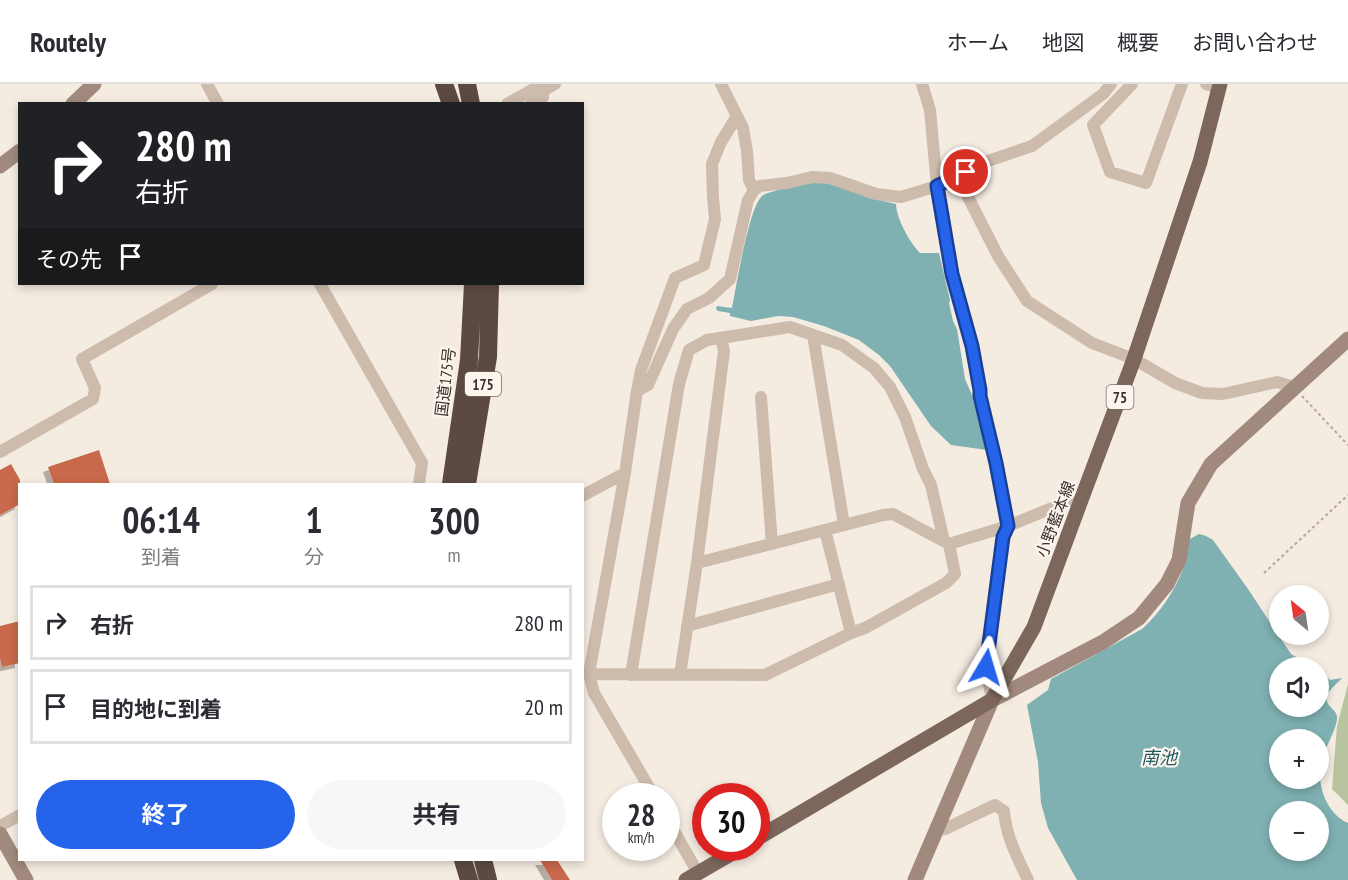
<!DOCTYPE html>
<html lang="ja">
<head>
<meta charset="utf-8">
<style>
  :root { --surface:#fff; --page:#f7f7f7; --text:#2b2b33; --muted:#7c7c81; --line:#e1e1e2; --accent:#2563eb }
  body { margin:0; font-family:"PT Sans Narrow","Noto Sans JP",sans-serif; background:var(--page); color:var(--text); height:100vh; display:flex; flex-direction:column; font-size:22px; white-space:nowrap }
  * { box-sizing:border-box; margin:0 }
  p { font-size:20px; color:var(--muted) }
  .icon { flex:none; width:33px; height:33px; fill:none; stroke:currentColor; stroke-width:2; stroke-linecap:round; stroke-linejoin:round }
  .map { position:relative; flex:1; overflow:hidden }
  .panel { position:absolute; left:18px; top:399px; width:566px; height:378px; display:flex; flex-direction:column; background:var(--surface); border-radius:0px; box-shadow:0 3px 9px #0003 }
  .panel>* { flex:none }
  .hud { position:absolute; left:18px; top:18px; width:566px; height:183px; border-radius:0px; box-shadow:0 3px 9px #0003; background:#202124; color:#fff; overflow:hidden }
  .needle { width:39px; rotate:331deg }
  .tools { position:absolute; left:1269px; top:501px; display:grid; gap:12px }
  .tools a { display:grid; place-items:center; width:60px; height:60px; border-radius:50%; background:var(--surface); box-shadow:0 3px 9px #0003; font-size:30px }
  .speed { position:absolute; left:602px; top:699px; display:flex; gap:12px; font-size:30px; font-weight:700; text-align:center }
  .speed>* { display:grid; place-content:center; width:78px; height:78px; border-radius:50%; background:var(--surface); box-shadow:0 3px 9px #0003; line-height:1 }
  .speed small { font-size:15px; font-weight:400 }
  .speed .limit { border:9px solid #d22; background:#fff; color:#111 }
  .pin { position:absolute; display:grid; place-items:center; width:51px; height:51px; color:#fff; margin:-26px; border:3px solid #fff; border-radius:50%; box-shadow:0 2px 6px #0007 }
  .me { position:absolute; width:66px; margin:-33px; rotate:7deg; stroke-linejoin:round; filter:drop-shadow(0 0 4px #0008) }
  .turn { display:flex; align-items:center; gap:21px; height:126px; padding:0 18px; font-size:27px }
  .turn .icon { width:78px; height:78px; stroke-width:2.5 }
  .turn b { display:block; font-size:42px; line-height:51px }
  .then { display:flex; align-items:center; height:57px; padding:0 18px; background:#0003; gap:12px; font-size:22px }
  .eta { display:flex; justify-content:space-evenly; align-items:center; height:102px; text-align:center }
  .eta b { font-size:36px; font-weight:700; line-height:42px }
  .primary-button { display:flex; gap:12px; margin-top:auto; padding:12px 18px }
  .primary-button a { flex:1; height:69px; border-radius:36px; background:var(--accent); color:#fff; font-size:24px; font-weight:700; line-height:69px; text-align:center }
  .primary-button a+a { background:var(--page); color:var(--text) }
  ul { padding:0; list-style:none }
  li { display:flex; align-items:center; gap:18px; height:75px; margin:0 12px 9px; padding:0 6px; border:3px solid var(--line); border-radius:0px }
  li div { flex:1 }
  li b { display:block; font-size:22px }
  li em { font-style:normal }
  header { display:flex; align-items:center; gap:36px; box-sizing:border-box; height:84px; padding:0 30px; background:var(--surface); border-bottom:2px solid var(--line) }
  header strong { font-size:28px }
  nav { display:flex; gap:33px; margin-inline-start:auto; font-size:21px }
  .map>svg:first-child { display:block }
  .green { fill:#b8c4a0 }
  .water { fill:#7fb0b2; fill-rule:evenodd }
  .building { fill:#c8694b; filter:url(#shadow) }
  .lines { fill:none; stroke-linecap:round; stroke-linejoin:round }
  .path { stroke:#b9a596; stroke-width:2; stroke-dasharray:3 3; stroke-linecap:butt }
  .street { stroke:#cdbbac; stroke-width:12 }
  .secondary { stroke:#a18a7d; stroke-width:15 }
  .primary { stroke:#7d675c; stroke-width:15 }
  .highway { stroke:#5c4a42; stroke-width:18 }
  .route-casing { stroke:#184099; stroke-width:15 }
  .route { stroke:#2563eb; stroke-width:10 }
  .labels { text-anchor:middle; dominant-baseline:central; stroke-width:4.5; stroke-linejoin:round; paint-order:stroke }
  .shield { fill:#fbf5ee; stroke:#756b66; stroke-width:1.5 }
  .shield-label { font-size:15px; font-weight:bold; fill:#3b302b }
  .street-label { font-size:16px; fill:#3b302b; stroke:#fbf5ee }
  .water-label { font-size:18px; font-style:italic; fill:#1f5a5e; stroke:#fbf5ee }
</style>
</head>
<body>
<header>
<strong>Routely</strong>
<nav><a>ホーム</a><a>地図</a><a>概要</a><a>お問い合わせ</a></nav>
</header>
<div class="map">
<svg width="1348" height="796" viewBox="0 0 1348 796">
  <defs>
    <filter id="shadow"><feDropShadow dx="-5" dy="5" stdDeviation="0" flood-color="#0004"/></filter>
  </defs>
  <rect width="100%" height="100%" fill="#f4ebe1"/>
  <path class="green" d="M1348,600V721L1332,705L1337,642Z"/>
  <path class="water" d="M811,99H832L870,114L896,120C896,134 910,159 920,169H939L950,216L949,219L953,237L957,245L965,295L972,311L987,366L951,361L931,342L890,282L879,271L859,256L824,242L793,233L778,232L751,237L730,232V229L718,227L716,225L717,222L732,224C736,204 749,123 762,112C768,107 801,101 811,99Z
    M1199,450L1206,452L1213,456L1248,505L1291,570L1313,583L1280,584V622H1318L1319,588L1330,596L1342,594C1338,599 1332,603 1329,608C1320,623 1339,623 1337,636C1334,650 1326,662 1322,675C1315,698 1326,730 1348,739V796H1077L1048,744L1041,719L1038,678L1027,621L1048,606L1051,595L1142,545C1160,529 1174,508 1183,485C1186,476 1187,466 1188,456ZM1280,656H1318V694H1280ZM1280,728H1318V766H1280Z"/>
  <path class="building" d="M99,366L110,400H54L48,383Z
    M11,380L20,396V420L0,431V386Z
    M20,537V579L2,583L0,574V542Z
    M540,776H557L570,796H552Z"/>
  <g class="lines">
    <path class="path" d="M1302,312L1348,361
      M1264,489L1348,411"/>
    <path class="street" d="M207,0L218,20
      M721,0L743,44L747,67L749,96L754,106
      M922,0L930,26L937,102L952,190L972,262L980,306V312L996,379L1008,442L1003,453L986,583L992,616
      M1132,0L1093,41L1110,88L1146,99L1182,0
      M1206,0L1219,4
      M537,10L555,0
      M507,20L539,2L543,7V13L531,20
      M945,98L965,107L998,172L1027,217L1092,259L1134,275L1175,299L1202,309L1223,310L1277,298L1295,303
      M320,200L422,379L419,400
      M813,251L844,441
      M637,307L648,301L673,245L687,225L709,214L730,195L748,116L754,106L760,102L787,99L812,93L830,94L876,110L901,113L937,102L988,77L1032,62L1103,10L1111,0
      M761,313L772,460
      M0,368L93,315L95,304L82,275L212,200
      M582,412L625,389
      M697,479L883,431L893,430L949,460L1008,442L1069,417L1080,419
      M687,542L839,500
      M851,549L865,544L946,499L955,490L949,460
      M589,590L765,591L851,549L825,446
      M631,591L679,300L689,266L707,256L790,243L842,261L874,284L890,303L905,333L923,385L931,401L944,457
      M680,591L697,479L724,267L721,254
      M654,712L594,609L589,590L625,389L637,307L641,286L675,194L704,181L715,135L713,113L712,80L721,58L737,32
      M666,733L698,789
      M0,742L20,731
      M938,743L945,745L995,721L1004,727C1006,752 1017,773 1028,796"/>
    <path class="secondary" d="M73,20L94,0
      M0,82L20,67
      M0,750L26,796
      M915,796L992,616L1103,558L1139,534L1167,500L1179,476L1188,419L1211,380L1348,255"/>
    <path class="primary" d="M756,755L992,616L1034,543L1080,419L1134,275L1200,78L1220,0
      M686,796L741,764"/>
    <path class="highway" d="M444,0L451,20
      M467,0L471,20
      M451,400L469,276L473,200
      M467,400L488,273L490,200
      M463,776L469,796
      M483,776L488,796"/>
  </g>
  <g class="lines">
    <g class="route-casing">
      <path id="route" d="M966,88L937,102L952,190L972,262L980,306V312L996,379L1008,442L1003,453L986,583"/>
    </g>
    <use href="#route" class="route"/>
  </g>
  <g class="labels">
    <g class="shield">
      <rect x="465" y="288" width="36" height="24" rx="4.5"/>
      <rect x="1106.5" y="301" width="27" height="24" rx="4.5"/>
    </g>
    <g class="shield-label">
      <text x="483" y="300">175</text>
      <text x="1120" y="313">75</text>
    </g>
    <g class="street-label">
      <text transform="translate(445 298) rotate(-83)">国道175号</text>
      <text transform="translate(1055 435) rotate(-69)">小野藍本線</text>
    </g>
    <g class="water-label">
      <text x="1159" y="673">南池</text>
    </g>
  </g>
</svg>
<div class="tools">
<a><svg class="needle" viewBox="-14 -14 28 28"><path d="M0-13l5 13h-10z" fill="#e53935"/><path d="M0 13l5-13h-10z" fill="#7c7c81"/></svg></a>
<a><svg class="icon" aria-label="sound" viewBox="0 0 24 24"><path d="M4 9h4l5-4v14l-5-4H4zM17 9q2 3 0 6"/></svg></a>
<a>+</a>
<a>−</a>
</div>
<div class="speed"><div>28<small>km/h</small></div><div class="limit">30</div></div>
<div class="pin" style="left:966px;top:88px;background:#d93025"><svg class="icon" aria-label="arrive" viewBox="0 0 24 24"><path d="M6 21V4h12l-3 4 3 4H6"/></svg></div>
<svg class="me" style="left:986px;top:583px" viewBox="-20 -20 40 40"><path d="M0-17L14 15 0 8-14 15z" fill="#2563eb" stroke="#fff" stroke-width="4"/></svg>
<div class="hud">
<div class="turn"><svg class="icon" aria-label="right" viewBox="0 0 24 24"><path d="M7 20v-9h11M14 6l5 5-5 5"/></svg><div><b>280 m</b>右折</div></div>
<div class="then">その先<svg class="icon" aria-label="arrive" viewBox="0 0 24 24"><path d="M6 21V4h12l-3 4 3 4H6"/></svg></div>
</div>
<section class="panel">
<div class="eta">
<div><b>06:14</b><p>到着</p></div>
<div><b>1</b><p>分</p></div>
<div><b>300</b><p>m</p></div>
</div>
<ul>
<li><svg class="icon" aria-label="right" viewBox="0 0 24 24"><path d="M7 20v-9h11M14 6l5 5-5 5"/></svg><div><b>右折</b></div><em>280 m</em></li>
<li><svg class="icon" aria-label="arrive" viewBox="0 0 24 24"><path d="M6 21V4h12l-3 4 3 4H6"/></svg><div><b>目的地に到着</b></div><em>20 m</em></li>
</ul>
<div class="primary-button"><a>終了</a><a>共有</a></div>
</section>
</div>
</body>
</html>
